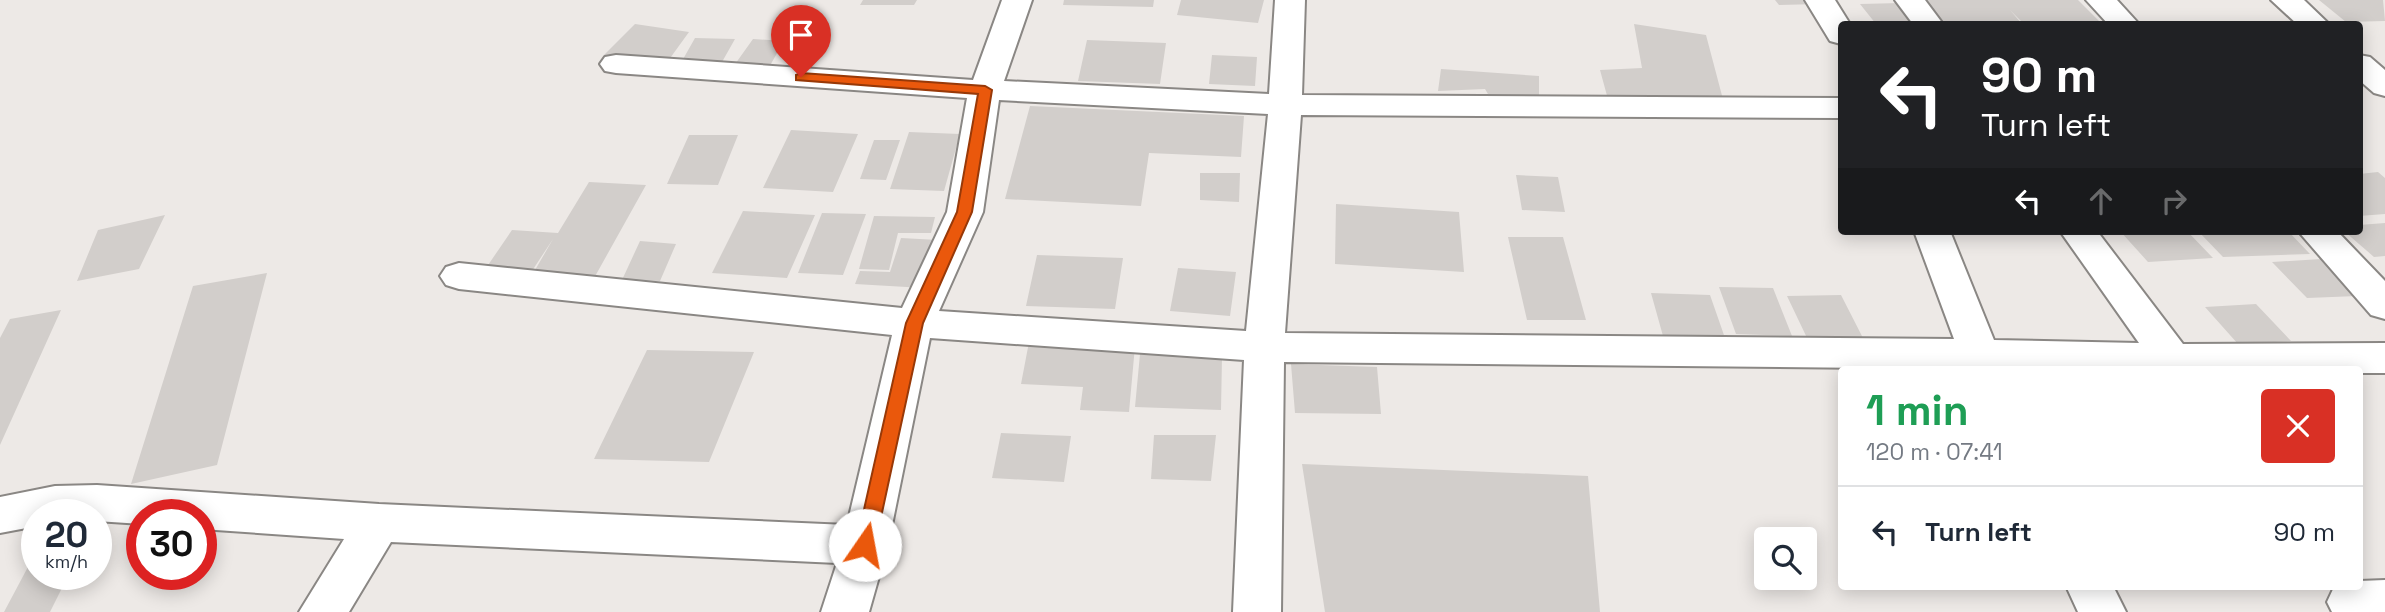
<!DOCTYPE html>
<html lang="en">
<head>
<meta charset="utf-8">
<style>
  :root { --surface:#fff; --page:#f2f2f3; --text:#1f2937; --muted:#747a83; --line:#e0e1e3 }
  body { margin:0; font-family:"Space Grotesk",sans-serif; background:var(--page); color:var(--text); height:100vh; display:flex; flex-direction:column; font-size:26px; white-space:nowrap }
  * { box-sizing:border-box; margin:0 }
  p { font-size:23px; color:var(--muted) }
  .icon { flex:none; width:38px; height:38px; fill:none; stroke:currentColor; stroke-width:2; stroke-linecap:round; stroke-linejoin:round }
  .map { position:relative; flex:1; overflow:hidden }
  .side { position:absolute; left:1838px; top:366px; width:525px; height:224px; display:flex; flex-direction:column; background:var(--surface); border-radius:7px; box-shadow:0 4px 18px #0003 }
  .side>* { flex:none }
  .hud { position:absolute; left:1838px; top:21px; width:525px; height:214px; border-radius:7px; box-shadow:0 4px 18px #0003; background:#202124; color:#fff; overflow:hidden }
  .buttons { position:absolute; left:1754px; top:527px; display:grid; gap:14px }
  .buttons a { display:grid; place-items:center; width:63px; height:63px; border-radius:7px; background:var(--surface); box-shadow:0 4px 18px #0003; font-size:35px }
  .speed { position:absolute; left:21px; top:499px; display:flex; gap:14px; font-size:35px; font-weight:700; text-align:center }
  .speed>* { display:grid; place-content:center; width:91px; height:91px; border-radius:50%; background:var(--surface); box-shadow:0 4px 18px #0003; line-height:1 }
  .speed small { font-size:18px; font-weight:400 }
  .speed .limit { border:10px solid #d22; background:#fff; color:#111 }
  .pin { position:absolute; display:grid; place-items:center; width:60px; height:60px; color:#fff; margin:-72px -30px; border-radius:50% 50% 50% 0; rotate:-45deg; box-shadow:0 0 7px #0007 }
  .pin .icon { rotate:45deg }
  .me { position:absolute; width:77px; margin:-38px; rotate:12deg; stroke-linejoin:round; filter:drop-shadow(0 0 5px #0008) }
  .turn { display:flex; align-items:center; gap:24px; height:147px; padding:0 28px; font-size:32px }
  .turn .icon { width:91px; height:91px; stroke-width:2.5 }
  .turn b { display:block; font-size:49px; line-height:60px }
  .lanes { display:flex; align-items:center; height:66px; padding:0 28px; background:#0003; justify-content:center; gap:35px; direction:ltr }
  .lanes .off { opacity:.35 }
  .round { display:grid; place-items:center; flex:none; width:74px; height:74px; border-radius:7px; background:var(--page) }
  .headline { display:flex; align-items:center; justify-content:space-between; height:119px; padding:0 28px }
  h1 { font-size:42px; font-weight:700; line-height:52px; color:#1e9e55 }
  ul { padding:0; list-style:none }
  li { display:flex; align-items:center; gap:21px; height:91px; padding:0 28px; border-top:2px solid var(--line) }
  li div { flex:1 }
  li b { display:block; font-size:26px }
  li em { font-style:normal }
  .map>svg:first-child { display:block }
  .building { fill:#d2cecb }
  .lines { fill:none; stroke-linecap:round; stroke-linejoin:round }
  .street-casing { stroke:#8a8784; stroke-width:4 }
  .street { fill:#fff; fill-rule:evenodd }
  .route { fill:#ea580c; stroke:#983908; stroke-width:2 }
</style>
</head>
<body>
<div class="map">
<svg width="2385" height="612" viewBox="0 0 2385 612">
  <rect width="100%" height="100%" fill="#ede9e6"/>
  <path class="building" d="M863,0H917L914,5H860Z
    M1064,0H1154L1153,7L1063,5Z
    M1181,0H1264L1258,23L1177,15Z
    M1775,0H1816L1819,4L1779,5Z
    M1925,0H2078L2102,24H2024L2010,10L2022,24H1943Z
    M2319,0H2383L2385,21L2346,22Z
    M1901,3L1918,24H1876L1860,4Z
    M635,24L689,32L668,61L604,55Z
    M1634,24L1706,35L1725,107L1609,103L1600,70L1642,68Z
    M695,38L735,39L722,62L682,61Z
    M753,39L784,41L768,69L733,67Z
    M1087,40L1166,43L1160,84L1078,81Z
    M1212,55L1257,57L1255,86L1209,84Z
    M1441,69L1539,76V102L1491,99L1485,89L1438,91Z
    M1030,106L1244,116L1241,157L1149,153L1141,206L1005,199Z
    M791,130L858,134L833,192L763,188Z
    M909,132L960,134L944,191L890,189Z
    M689,135H738L718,185L667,184Z
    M874,140H900L886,180L860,179Z
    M2378,172L2385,178V214L2359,216V174Z
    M1200,173H1240L1239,202L1200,200Z
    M1516,175L1558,177L1565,212L1522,210Z
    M589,182L646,185L593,280L531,277L553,239L530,274L484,271L512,230L558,233Z
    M1336,204L1459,212L1464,272L1335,264Z
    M743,211L815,215L787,278L712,273Z
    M822,213L866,214L843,275L798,273Z
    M165,215L139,269L77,281L98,230Z
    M874,216L935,217L931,233H898L889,270L859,269Z
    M2385,223V256L2374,257L2344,231H2359V225Z
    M2120,231H2187L2213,258L2148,262Z
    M2198,231H2288L2310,254L2223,257Z
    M1508,237H1563L1586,320H1527Z
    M901,238L938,240L924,288L855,284L860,271L890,272Z
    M640,241L676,244L660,281L622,280Z
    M1037,255L1123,258L1115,309L1026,306Z
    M2321,259L2357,296L2307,298L2272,262Z
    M1178,268L1236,272L1230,316L1170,311Z
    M267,273L217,465L131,484L193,286Z
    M1719,287L1773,288L1792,336L1736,334Z
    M1651,293L1710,295L1725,338L1663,336Z
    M1841,295L1864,340H1808L1787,296Z
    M2256,304L2291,341L2238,344L2205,307Z
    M61,310L0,445V338L10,319Z
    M1029,342L1135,346L1129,412L1080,410L1083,387L1021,384Z
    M647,350L754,352L709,462L594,459Z
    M1140,354L1222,357L1221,410L1135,407Z
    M1291,364L1377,367L1381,414L1295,413Z
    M1001,433L1071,436L1064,482L992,478Z
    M1154,435H1216L1211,481L1151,479Z
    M1302,464L1588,476L1600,612H1325Z
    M37,563V574H69L50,612H4L29,565Z"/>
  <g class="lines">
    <g class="street-casing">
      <path id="street" d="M1002,0H1032L1004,81L1269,94L1275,0H1305L1302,95L1841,98V118L1301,115L1285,333L1954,339L1914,231H1950L1994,340L2139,343L2060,231H2097L2183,344L2385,343V373H2359V369H1965L1284,362L1281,612H1233L1244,360L930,338L888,545L869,612H821L837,563L391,542L349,612H299L344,539L201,529V514H142V524L96,521V514H37V526L0,533V497L55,486L97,485L379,504L847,525L892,335L459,289L446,285L440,276L446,267L459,263L902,308L947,212L967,98L616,73L605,71L600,64L605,57L616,55L973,80ZM999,100L1268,114L1246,331L939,311L983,212Z
        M1805,0H1835L1850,24H1841V44L1830,41Z
        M1895,0H1925L1943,24H1913Z
        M2086,0H2117L2139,24H2108Z
        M2271,0H2304L2329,24H2297Z
        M2359,55L2370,57L2385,70V96L2374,93L2359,80Z
        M2298,231H2337L2385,281V319L2371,315Z
        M2385,580V612H2332L2327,602L2334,587L2359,586V581Z
        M2066,586H2113L2126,612H2078Z"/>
    </g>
    <use href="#street" class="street"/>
  </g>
  <path class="route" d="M801,73L985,86L992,90L972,212L923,323L875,545L872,551L865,553L859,551L856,545L906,323L957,212L978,94L796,80V75Z"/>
</svg>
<div class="buttons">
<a><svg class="icon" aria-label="search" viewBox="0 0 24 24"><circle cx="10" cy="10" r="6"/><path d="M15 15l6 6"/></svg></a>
</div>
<div class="speed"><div>20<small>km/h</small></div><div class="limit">30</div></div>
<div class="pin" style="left:801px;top:77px;background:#d93025"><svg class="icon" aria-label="arrive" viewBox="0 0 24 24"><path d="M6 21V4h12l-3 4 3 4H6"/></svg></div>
<svg class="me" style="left:865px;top:545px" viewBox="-20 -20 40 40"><circle r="19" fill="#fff"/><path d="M0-13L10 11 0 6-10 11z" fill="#ea580c"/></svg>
<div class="hud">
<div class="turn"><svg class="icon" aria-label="left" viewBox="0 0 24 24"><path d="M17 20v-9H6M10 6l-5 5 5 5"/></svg><div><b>90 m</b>Turn left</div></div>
<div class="lanes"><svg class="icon" aria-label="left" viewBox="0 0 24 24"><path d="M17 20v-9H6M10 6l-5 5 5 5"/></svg><svg class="icon off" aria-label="ahead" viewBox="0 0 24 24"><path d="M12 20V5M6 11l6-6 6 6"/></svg><svg class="icon off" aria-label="right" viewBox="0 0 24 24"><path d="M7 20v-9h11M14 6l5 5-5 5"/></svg></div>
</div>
<section class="side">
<div class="headline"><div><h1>1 min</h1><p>120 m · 07:41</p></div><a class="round" style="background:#d93025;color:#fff"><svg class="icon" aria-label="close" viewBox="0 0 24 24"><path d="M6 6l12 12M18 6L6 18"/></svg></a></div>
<ul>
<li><svg class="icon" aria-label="left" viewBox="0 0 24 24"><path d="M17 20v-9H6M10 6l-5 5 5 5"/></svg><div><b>Turn left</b></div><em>90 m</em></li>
</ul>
</section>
</div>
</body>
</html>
